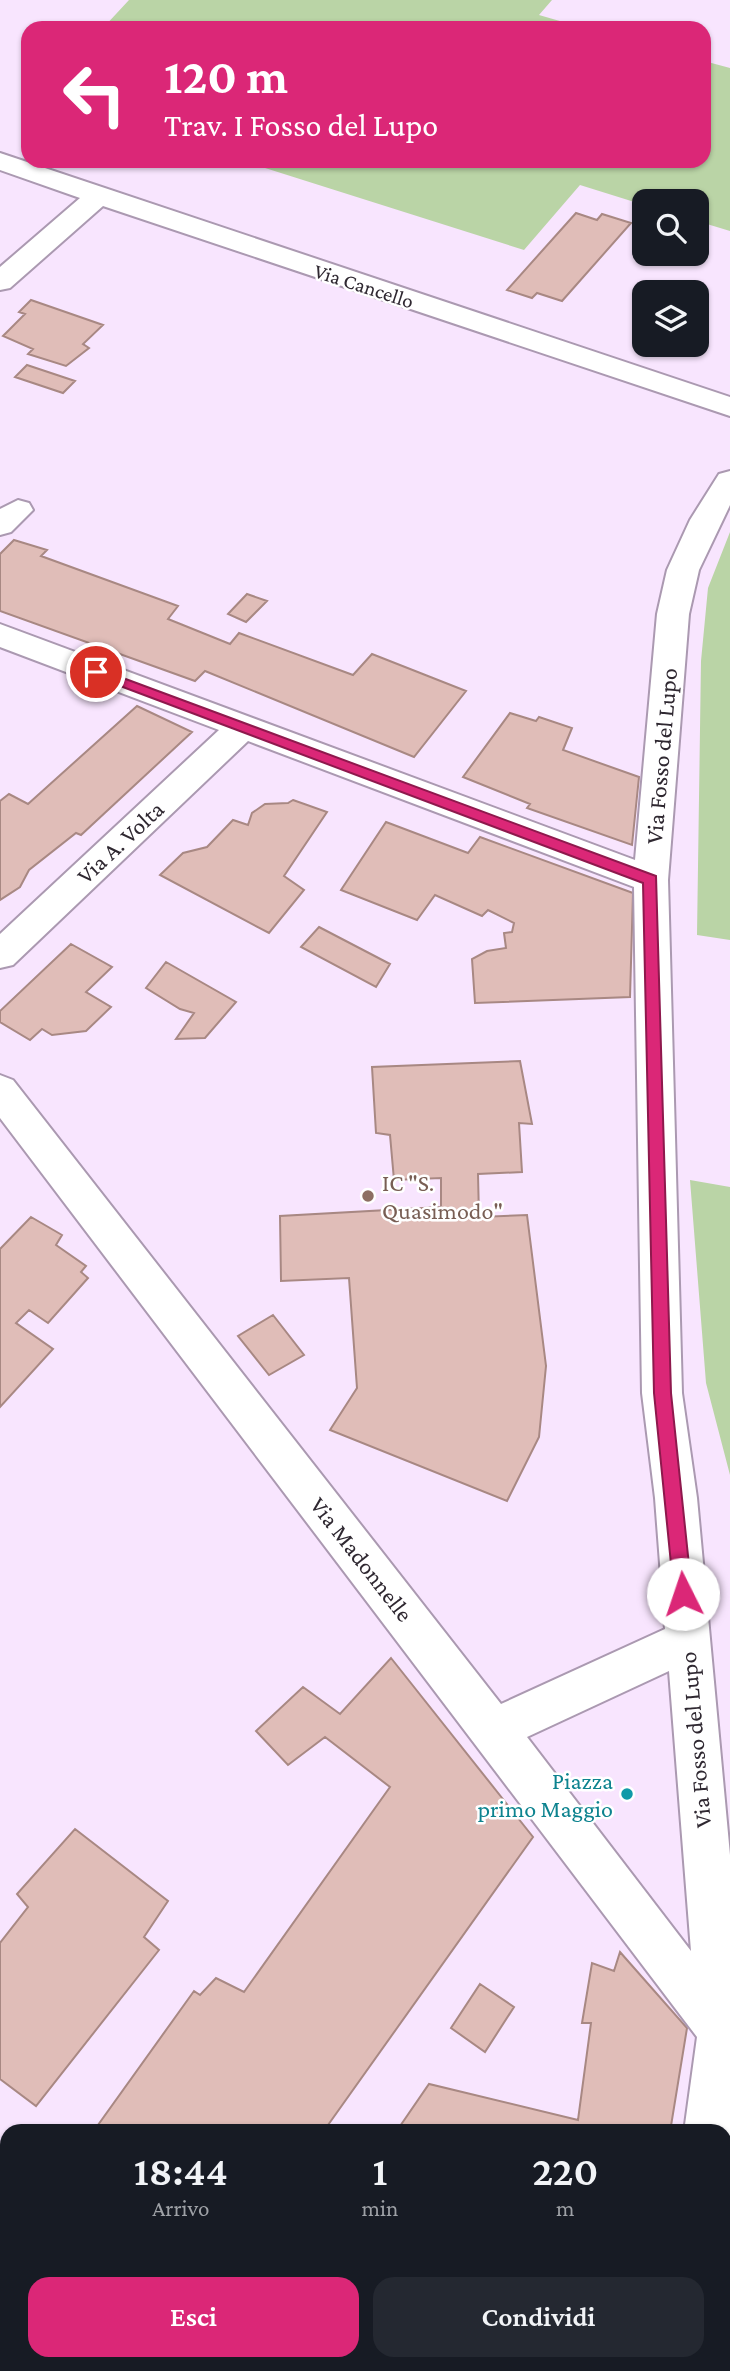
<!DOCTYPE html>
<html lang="it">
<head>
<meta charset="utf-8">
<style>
  :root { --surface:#171b24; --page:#242831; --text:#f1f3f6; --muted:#9ea1a6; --accent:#db2777 }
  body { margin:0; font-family:"Crimson Pro",serif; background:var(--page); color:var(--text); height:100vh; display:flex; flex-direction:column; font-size:26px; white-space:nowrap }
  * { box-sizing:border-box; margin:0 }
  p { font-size:23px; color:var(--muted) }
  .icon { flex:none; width:38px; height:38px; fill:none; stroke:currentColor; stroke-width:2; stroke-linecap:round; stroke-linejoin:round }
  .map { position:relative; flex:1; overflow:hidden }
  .details { position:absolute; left:0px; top:2124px; width:732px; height:247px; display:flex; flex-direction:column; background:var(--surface); border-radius:21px 21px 0 0; box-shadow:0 2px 5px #0004 }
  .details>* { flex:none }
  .guide { position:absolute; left:21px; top:21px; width:690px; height:147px; border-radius:21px; box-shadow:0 2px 5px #0004; background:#db2777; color:#fff; overflow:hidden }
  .controls { position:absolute; left:632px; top:189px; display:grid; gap:14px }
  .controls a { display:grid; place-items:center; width:77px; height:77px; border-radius:14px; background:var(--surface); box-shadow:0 2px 5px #0004; font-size:35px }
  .pin { position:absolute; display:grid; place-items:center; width:60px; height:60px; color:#fff; margin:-30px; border:4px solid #fff; border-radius:50%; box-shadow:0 2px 7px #0007 }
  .me { position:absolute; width:77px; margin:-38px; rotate:356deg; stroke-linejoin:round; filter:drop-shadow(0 0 5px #0008) }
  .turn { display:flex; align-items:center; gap:24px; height:147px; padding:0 28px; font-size:32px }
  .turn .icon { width:91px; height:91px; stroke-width:2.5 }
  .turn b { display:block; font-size:49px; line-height:60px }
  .eta { display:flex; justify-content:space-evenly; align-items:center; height:119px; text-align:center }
  .eta b { font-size:42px; font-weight:600; line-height:49px }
  .cta { display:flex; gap:14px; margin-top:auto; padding:14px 28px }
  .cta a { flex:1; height:80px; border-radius:21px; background:var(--accent); color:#fff; font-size:28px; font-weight:600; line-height:80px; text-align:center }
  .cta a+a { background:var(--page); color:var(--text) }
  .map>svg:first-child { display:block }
  .green { fill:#bad4a6 }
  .building { fill:#e0bdb8; stroke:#a88883; stroke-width:2 }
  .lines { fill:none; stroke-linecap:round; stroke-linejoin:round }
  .minor-casing { stroke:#ab99b1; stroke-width:4 }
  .minor { fill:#fff; fill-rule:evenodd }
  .route { fill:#db2777; stroke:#8e194d; stroke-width:2 }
  .education-dot { fill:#8d6e63; stroke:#fff; stroke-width:2.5 }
  .culture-dot { fill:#0f9aa8; stroke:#fff; stroke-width:2.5 }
  .labels { text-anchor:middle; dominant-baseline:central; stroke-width:5; stroke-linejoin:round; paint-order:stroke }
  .far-street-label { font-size:21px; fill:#2f2831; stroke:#fff }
  .street-label { font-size:24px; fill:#2f2831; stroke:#fff }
  .education-label { font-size:24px; fill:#785e54; stroke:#fff; text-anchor:start }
  .culture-label { font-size:24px; fill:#0d838f; stroke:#fff; text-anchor:end }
</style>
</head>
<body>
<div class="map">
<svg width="730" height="2371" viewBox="0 0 730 2371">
  <rect width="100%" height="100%" fill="#f8e5fe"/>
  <path class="green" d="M129,0H552L539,15L584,28H103Z
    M704,61L730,68V231L697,221L696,201H644V205L580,185L524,250L243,161H704Z
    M730,532V940L697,935L701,661L708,588Z
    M690,1180L730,1187V1475L706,1383Z"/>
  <path class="building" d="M576,213L597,220L602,214L631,223L562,301L537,293L532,298L507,290Z
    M31,300L103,325L83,344L89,348L66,366L28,354L33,349L3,336L25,314L19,312Z
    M27,365L75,381L63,393L15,377Z
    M14,540L47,550L41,556L178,606L168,619L230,644L239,633L353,675L372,654L466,691L414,757L205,671L195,681L0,611V554Z
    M247,594L267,601L246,622L228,614Z
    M137,706L192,732L81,835L76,833L29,870L20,887L0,900V801L9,794L28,804Z
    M510,713L536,721L539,717L572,728L563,750L639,777L632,845L527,808L530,804L463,777Z
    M293,800L327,812L284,876L304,890L269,933L160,875L183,853L207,847L233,820L248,825L252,813L265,804L288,803Z
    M386,822L468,853L480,837L633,893L630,997L475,1003L472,959L487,951L506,948L504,933L512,932L514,923L488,910L482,916L435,895L417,920L341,890Z
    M319,927L390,964L376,987L301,947Z
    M71,944L112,967L86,992L111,1007L86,1031L52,1035L42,1029L30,1040L0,1022V1011Z
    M166,962L236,1002L205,1038L176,1039L194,1013L180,1009L146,988Z
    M520,1061L532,1124L519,1123L522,1172L478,1174L479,1217L527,1215L546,1366L539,1437L507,1501L330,1430L357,1388L349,1278L281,1281L280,1216L441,1207V1178L394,1180L390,1135L376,1133L372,1067Z
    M31,1217L62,1235L56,1245L86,1266L81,1272L88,1278L48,1323L29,1310L16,1323L53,1349L0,1407V1249Z
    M273,1315L304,1355L269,1375L238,1336Z
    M391,1658L533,1837L323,2132H93L194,1991L200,1995L216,1978L244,1992L390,1787L325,1737L288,1765L256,1731L303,1687L340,1714Z
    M75,1829L168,1901L144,1937L159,1950L36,2106L0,2079V1943L28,1907L17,1894Z
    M620,1952L687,2028L670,2132H396L429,2084L578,2120L591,2023H582L592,1963L614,1971Z
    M480,1984L514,2007L485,2052L451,2028Z
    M81,2364H141L148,2371H77Z
    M230,2364H462L473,2371H238Z
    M540,2364H639L637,2371H551Z"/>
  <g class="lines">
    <g class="minor-casing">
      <path id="minor" d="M0,153L730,397V416L103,206L10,288L0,290V267L80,198L0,170Z
        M730,471V505L699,570L689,614L668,880L682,1393L697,1498L730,1855V2141L724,2150V2132H684L697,2037L0,1118V1075L13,1080L501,1704L665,1629L655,1498L642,1393L634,887L248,741L13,965L0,968V934L219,730L0,647V624L635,860L657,614L667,570L690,520L719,474ZM669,1671L691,1951L527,1737Z
        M18,500L29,503L33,510L11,532L0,535V509Z
        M0,2185L7,2188V2241L0,2238Z
        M172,2364H230L233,2371H175Z
        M654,2364H706L705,2371H653Z"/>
    </g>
    <use href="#minor" class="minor"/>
  </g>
  <path class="route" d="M96,668L656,876L671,1393L692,1594L689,1599H677L674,1594L654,1393L643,883L91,675V669Z"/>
  <circle class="education-dot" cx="368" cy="1196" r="7"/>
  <circle class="culture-dot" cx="627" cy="1794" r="7"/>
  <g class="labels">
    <g class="far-street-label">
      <text transform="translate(364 286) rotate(18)">Via Cancello</text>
    </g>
    <g class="street-label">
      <text transform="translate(661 756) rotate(-85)">Via Fosso del Lupo</text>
      <text transform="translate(120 842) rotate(-43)">Via A. Volta</text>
      <text transform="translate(362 1559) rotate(52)">Via Madonnelle</text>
      <text transform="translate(695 1740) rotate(-95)">Via Fosso del Lupo</text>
    </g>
    <g class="education-label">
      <text x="382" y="1182">IC "S.<tspan x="382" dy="28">Quasimodo"</tspan></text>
    </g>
    <g class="culture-label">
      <text x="613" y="1780">Piazza<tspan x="613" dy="28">primo Maggio</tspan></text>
    </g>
  </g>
</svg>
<div class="controls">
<a><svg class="icon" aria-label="search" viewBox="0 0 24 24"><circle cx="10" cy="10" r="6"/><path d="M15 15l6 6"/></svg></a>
<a><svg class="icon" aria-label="layers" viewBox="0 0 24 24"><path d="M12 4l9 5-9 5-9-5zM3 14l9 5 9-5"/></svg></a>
</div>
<div class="pin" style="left:96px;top:672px;background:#d93025"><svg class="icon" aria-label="arrive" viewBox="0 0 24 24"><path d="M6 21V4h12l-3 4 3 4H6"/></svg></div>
<svg class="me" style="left:683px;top:1594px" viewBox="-20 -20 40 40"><circle r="19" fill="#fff"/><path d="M0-13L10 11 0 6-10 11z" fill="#db2777"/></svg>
<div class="guide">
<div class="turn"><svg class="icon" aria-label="left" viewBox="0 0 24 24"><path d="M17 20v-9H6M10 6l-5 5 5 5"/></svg><div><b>120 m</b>Trav. I Fosso del Lupo</div></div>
</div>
<section class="details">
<div class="eta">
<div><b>18:44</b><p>Arrivo</p></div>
<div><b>1</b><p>min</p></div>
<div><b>220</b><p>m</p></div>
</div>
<div class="cta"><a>Esci</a><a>Condividi</a></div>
</section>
</div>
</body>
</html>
